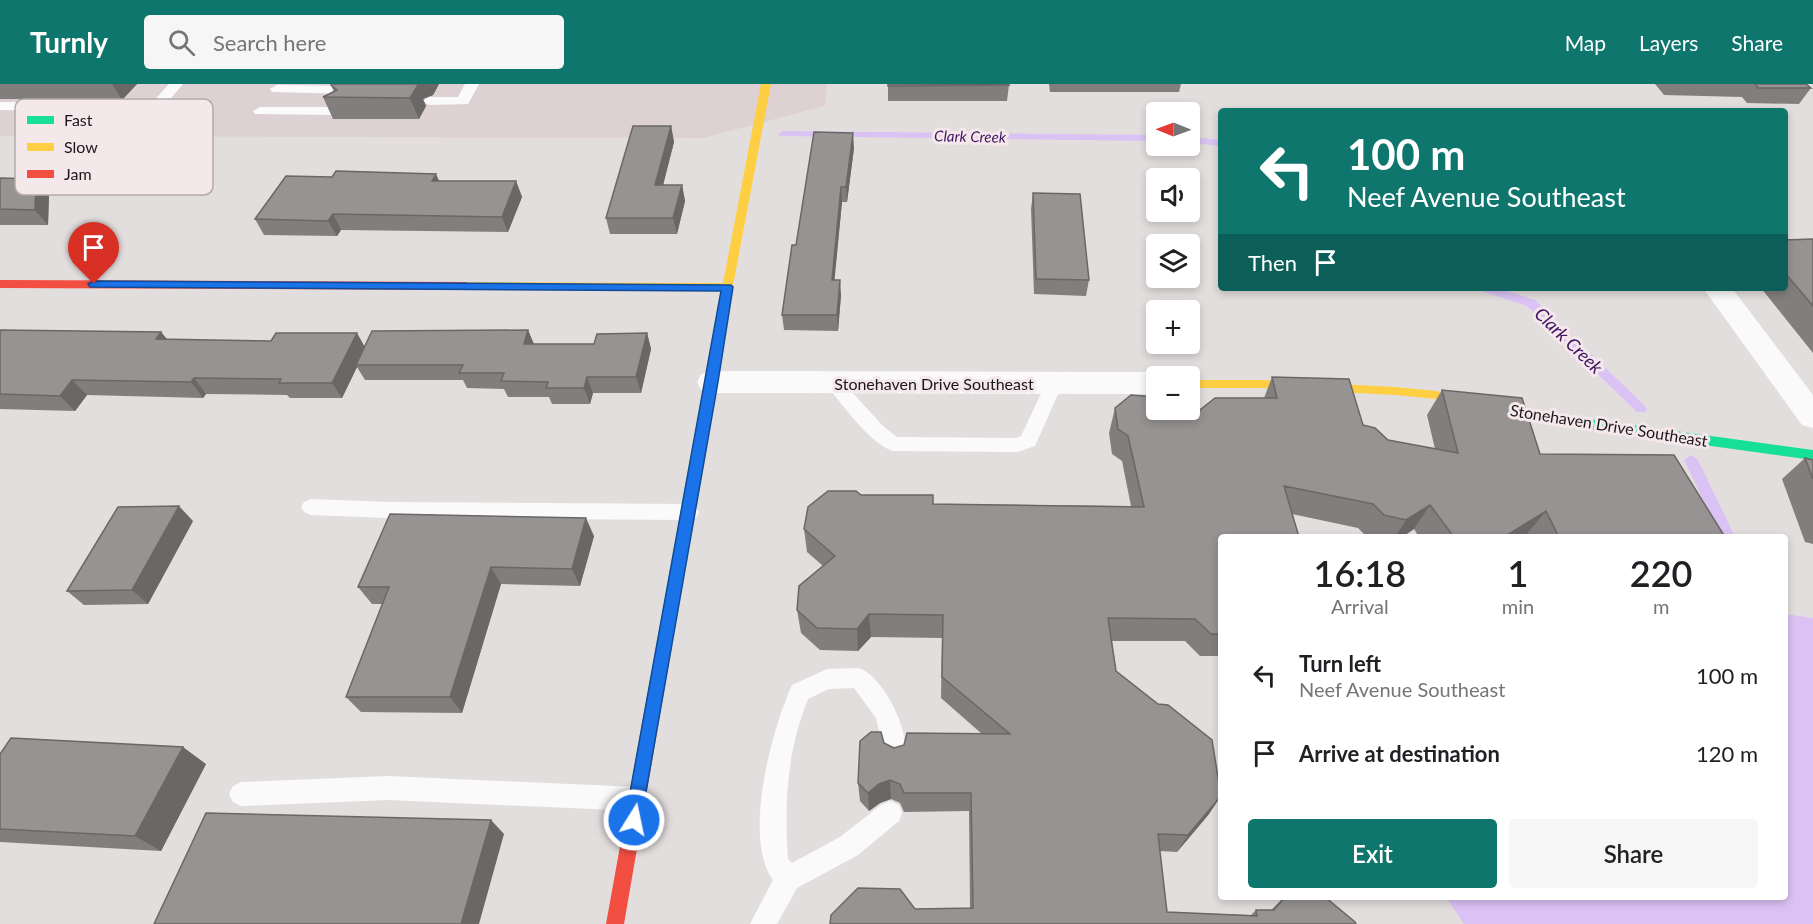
<!DOCTYPE html>
<html lang="en">
<head>
<meta charset="utf-8">
<style>
  :root { --surface:#fff; --page:#f6f6f6; --text:#202124; --muted:#757577; --accent:#0f766e }
  body { margin:0; font-family:Lato,sans-serif; background:var(--page); color:var(--text); height:100vh; display:flex; flex-direction:column; font-size:22px; white-space:nowrap }
  * { box-sizing:border-box; margin:0 }
  p { font-size:20px; color:var(--muted) }
  .icon { flex:none; width:33px; height:33px; fill:none; stroke:currentColor; stroke-width:2; stroke-linecap:round; stroke-linejoin:round }
  .map { position:relative; flex:1; overflow:hidden }
  .sheet { position:absolute; left:1218px; top:450px; width:570px; height:366px; display:flex; flex-direction:column; background:var(--surface); border-radius:6px; box-shadow:0 3px 9px #0003 }
  .sheet>* { flex:none }
  .hud { position:absolute; left:1218px; top:24px; width:570px; height:183px; border-radius:6px; box-shadow:0 3px 9px #0003; background:#0f766e; color:#fff; overflow:hidden }
  .needle { width:39px; rotate:271deg }
  .controls { position:absolute; left:1146px; top:18px; display:grid; gap:12px }
  .controls a { display:grid; place-items:center; width:54px; height:54px; border-radius:6px; background:var(--surface); box-shadow:0 3px 9px #0003; font-size:30px }
  .pin { position:absolute; display:grid; place-items:center; width:51px; height:51px; color:#fff; margin:-62px -26px; border-radius:50% 50% 50% 0; rotate:-45deg; box-shadow:0 0 6px #0007 }
  .pin .icon { rotate:45deg }
  .me { position:absolute; width:66px; margin:-33px; rotate:10deg; stroke-linejoin:round; filter:drop-shadow(0 0 4px #0008) }
  .turn { display:flex; align-items:center; gap:21px; height:126px; padding:0 30px; font-size:27px }
  .turn .icon { width:78px; height:78px; stroke-width:2.5 }
  .turn b { display:block; font-size:42px; line-height:51px }
  .then { display:flex; align-items:center; height:57px; padding:0 30px; background:#0003; gap:12px; font-size:22px }
  .eta { display:flex; justify-content:space-evenly; align-items:center; height:102px; text-align:center }
  .eta b { font-size:36px; font-weight:600; line-height:42px }
  .action { display:flex; gap:12px; margin-top:auto; padding:12px 30px }
  .action a { flex:1; height:69px; border-radius:6px; background:var(--accent); color:#fff; font-size:24px; font-weight:600; line-height:69px; text-align:center }
  .action a+a { background:var(--page); color:var(--text) }
  ul { padding:0; list-style:none }
  li { display:flex; align-items:center; gap:18px; height:78px; padding:0 30px }
  li div { flex:1 }
  li b { display:block; font-size:22px }
  li em { font-style:normal }
  header { display:flex; align-items:center; gap:36px; box-sizing:border-box; height:84px; padding:0 30px; background:var(--accent); color:#fff }
  header strong { font-size:28px }
  nav { display:flex; gap:33px; margin-inline-start:auto; font-size:21px }
  .search { width:420px; height:54px; background:var(--page); display:flex; align-items:center; gap:15px; box-sizing:border-box; padding:0 21px; border-radius:6px; color:var(--muted); font-size:22px }
  .map>svg:first-child { display:block }
  .built { fill:#ded1d4 }
  .water { fill:#dbc2f4 }
  .lines { fill:none; stroke-linecap:round; stroke-linejoin:round }
  .stream { fill:#dbc2f4; fill-rule:evenodd }
  .lane { fill:#fbfafa; fill-rule:evenodd }
  .street { fill:#fbfafa; fill-rule:evenodd }
  .fast { fill:#16e098; fill-rule:evenodd }
  .slow { fill:#ffcf43; fill-rule:evenodd }
  .jam { fill:#f24e42; fill-rule:evenodd }
  .wall { fill:#827e7e }
  .shaded-wall { fill:#6a6767 }
  .building { fill:#979393; stroke:#6a6767; stroke-width:1.5 }
  .route { fill:#1a73e8; stroke:#114b97; stroke-width:1.5 }
  .labels { text-anchor:middle; dominant-baseline:central; stroke-width:6; stroke-linejoin:round; paint-order:stroke }
  .far-water-label { font-size:15px; font-style:italic; fill:#401264; stroke:#f4e8eb }
  .street-label { font-size:16px; fill:#1c1819; stroke:#f4e8eb }
  .water-label { font-size:18px; font-style:italic; fill:#401264; stroke:#f4e8eb }
  .key { fill:#f4e8eb; stroke:#b3aaac; stroke-width:1.5 }
  .key-label { font-size:16px; fill:#1c1819 }
</style>
</head>
<body>
<header>
<strong>Turnly</strong>
<div class="search"><svg class="icon" aria-label="search" viewBox="0 0 24 24"><circle cx="10" cy="10" r="6"/><path d="M15 15l6 6"/></svg>Search here</div>
<nav><a>Map</a><a>Layers</a><a>Share</a></nav>
</header>
<div class="map">
<svg width="1813" height="840" viewBox="0 0 1813 840">
  <rect width="100%" height="100%" fill="#e3dede"/>
  <path class="built" d="M0,0H827L825,22L703,54L0,52Z"/>
  <path class="water" d="M1785,530L1813,534V840H1464L1446,813H1785Z"/>
  <g class="lines">
    <path class="stream" d="M783,47L1156,51V57L780,52L778,50Z
      M1190,53L1221,56V62L1190,59Z
      M1480,204H1498L1535,216L1645,322L1647,325L1645,328H1637L1527,222L1482,207Z
      M1691,371L1698,376L1735,453H1721L1684,376Z"/>
    <path class="lane" d="M169,0H183L160,27L155,28L0,26V18L151,20Z
      M465,0H479L468,20L429,21L422,17L429,13H458Z
      M277,1L353,2L360,6L353,10L272,8L270,5Z
      M260,23H338L345,27L338,31L255,30L253,27Z
      M833,292L839,294L883,342L897,353L1016,354L1021,352L1048,295L1054,293L1060,295L1063,299L1035,362L1017,368L893,367C870,360 843,321 827,302L824,298L827,294Z
      M311,415L387,418L689,420L696,422L699,428L696,434L689,436L387,434L311,431L304,428L301,423L304,418Z
      M859,584C884,593 914,652 903,678L895,681L887,678L876,634L854,604L829,605L808,615C787,667 784,719 788,775L792,779L840,753L881,721L890,717L899,721L902,729L899,737L858,771L797,804L777,840H750L773,796C742,754 772,645 792,601L827,585Z
      M388,692L637,703L645,707L649,715L645,723L637,727L388,716L241,722L233,718L229,710L233,702L241,698Z"/>
    <path class="street" d="M1703,204H1732L1813,311V344L1802,341Z
      M712,287L1156,288L1167,292H1156V310L712,309L701,306L697,298L701,290Z"/>
    <path class="fast" d="M708,306L714,310L666,596L663,601L658,603L653,601L650,596L702,310Z
      M1581,334L1813,366V376L1581,344L1575,339Z"/>
    <path class="slow" d="M761,0H771L712,313H704L702,310L722,207L462,205V199L466,198L723,199Z
      M1190,296H1261L1396,303L1436,307L1581,334L1587,339L1581,344L1436,315L1396,311L1261,304H1190Z"/>
    <path class="jam" d="M0,196L466,198L472,202L466,206L0,204Z
      M658,589L663,591L666,596L624,840H606L650,596L653,591Z"/>
  </g>
  <path class="wall" d="M0,0H137L122,16L0,15Z
    M332,0H439L433,11L423,15L426,22L419,35H333L323,13L334,8L331,1Z
    M888,0L1009,1L1007,17H888Z
    M1049,0H1181L1179,8H1050Z
    M1655,0H1806L1811,4L1799,20L1747,19L1742,13L1664,11Z
    M671,42L674,58L663,101H682L685,117L677,150H610L606,134Z
    M854,64L847,118H842L834,196L841,211L838,247L784,246L782,231Z
    M0,94L49,110L48,141H0Z
    M439,97H516L522,113L508,148L341,146L337,152L264,151L255,135Z
    M1033,109L1089,196L1086,212L1034,210L1031,125Z
    M1813,155V269L1761,204H1785V156Z
    M0,246L161,248L167,255L365,263L528,246L534,260H594L647,249L651,265L641,309H593L590,320H552L549,313H508L504,305L467,304L463,296H365L357,283L342,314H290L287,311L206,310L203,314L87,311L75,327L0,325Z
    M1272,293L1363,341L1388,356L1435,365L1427,331L1442,306L1540,370L1725,453H1527L1526,451L1522,453H1419L1414,445L1402,453H1367L1358,444L1292,430L1221,453V572H1200L1185,557H1112L1116,587L1209,730L1177,768L1160,767L1167,828L1251,831L1256,826H1271L1284,813L1355,838L915,825L970,824L969,727L904,728L900,719L891,715L880,719L869,727L860,717L858,699L884,659L894,664L982,650L941,614L942,554L871,553L858,567L820,566L801,549L797,526L823,482L807,468L804,445L861,411L933,420L1131,422L1122,377L1112,370L1109,349L1115,324L1191,333L1264,314Z
    M1805,374L1813,395V460L1805,458L1782,395Z
    M193,437L148,520L84,521L67,507Z
    M594,452L580,502L501,500L462,629L361,628L346,613L383,520H372L358,503Z
    M0,670L206,680L161,767L0,758Z"/>
  <path class="shaded-wall" d="M112,0H137L122,16Z
    M413,0H439L433,11L423,15L426,22L419,35L410,14Z
    M671,42L674,58L659,117L655,101Z
    M853,49L854,64L847,118L846,103Z
    M436,90L443,105L432,97Z
    M36,95L49,110L48,141L35,126Z
    M516,97L522,113L508,148L502,133Z
    M682,101L685,117L677,150L673,134Z
    M841,103L842,118L833,212L832,196Z
    M333,130L341,146L337,152L328,137Z
    M840,196L841,211L838,247L837,231Z
    M528,246L534,261L524,260Z
    M161,248L173,263L156,255Z
    M357,249L366,265L356,281L357,283L342,314L332,299Z
    M647,249L651,265L641,309L636,293Z
    M587,293L593,309L590,320L584,304Z
    M194,294L206,310L203,314L191,298Z
    M72,296L87,311L75,327L60,312Z
    M1430,421L1414,445L1402,453H1395L1406,436Z
    M179,422L193,437L148,520L132,506Z
    M1546,427L1526,451L1522,453H1504Z
    M586,434L594,452L580,502L572,485Z
    M491,483L501,500L462,629L450,613Z
    M869,530L871,553L858,567L857,545Z
    M183,663L206,680L161,767L135,752Z
    M890,696L891,715L880,719L869,727L868,709L879,700Z
    M1221,712L1209,730L1177,768L1188,751Z
    M491,736L504,750L479,840H461Z"/>
  <path class="building" d="M332,0H417L418,1L410,14L323,13L337,6L331,1Z
    M888,0H1008L1009,1L888,2Z
    M1755,0H1806L1811,4H1758Z
    M633,42H671L655,101H682L673,134H606Z
    M814,48L853,49L846,103H841L832,196H840L837,231H782L792,161H796Z
    M336,87L436,90L432,97H516L502,133L333,130L328,137L255,135L286,92L332,93Z
    M0,94L36,95L35,126L0,125Z
    M1033,109L1080,110L1089,196L1036,195Z
    M1813,155V222L1785,189V156Z
    M0,246L161,248L156,255L271,257L276,249H357L332,299H279L281,295L194,294L191,298L72,296L60,312L0,310Z
    M528,246L524,260H594L597,250L647,249L636,293H587L584,304H546L548,298L501,297L504,289H459L463,281H356L372,247Z
    M1272,293L1349,295L1363,341L1375,344L1388,356L1458,369L1442,306L1522,314L1540,370L1674,371L1725,453H1664L1663,451H1558L1546,427L1504,453H1454L1430,421L1406,436L1384,431L1373,420L1284,402L1299,453H1221V550H1211L1195,535L1108,534L1116,587L1158,620L1168,621L1212,656L1221,712L1188,751L1158,750L1167,828L1257,832L1256,826H1274L1285,813H1325L1355,838L1356,840H830L831,831L858,804L900,805L915,825L973,824L971,709H904L900,700L890,696L879,700L868,709L858,699L860,657L871,648H881L884,659L894,664L904,661L907,649L1010,650L942,593L943,531L869,530L857,545L817,544L797,526L799,502L835,472L804,445L808,423L828,407H856L861,411H933V420L1144,423L1128,352L1118,345L1115,324L1131,311L1156,313V326H1179L1191,333L1215,314H1277Z
    M1805,374L1813,376V395Z
    M179,422L132,506L67,507L118,423Z
    M390,430L586,434L572,485L491,483L450,613H346L389,503H358Z
    M11,654L183,663L135,752L0,745V670Z
    M206,729L491,736L461,840H154Z"/>
  <path class="route" d="M94,197L731,201L733,203L718,298L640,742L634,744L628,742L625,736L721,207L90,203L88,200Z"/>
  <g class="labels">
    <g class="far-water-label">
      <text transform="translate(970 52) rotate(1)">Clark Creek</text>
    </g>
    <g class="street-label">
      <text x="934" y="299">Stonehaven Drive Southeast</text>
      <text transform="translate(1609 341) rotate(9)">Stonehaven Drive Southeast</text>
    </g>
    <g class="water-label">
      <text transform="translate(1569 256) rotate(44)">Clark Creek</text>
    </g>
  </g>
  <rect x="15" y="15" width="198" height="96" rx="9" class="key"/>
  <rect x="27" y="32" width="27" height="8" fill="#16e098"/>
  <rect x="27" y="59" width="27" height="8" fill="#ffcf43"/>
  <rect x="27" y="86" width="27" height="8" fill="#f24e42"/>
  <g class="key-label">
    <text x="64" y="42">Fast</text>
    <text x="64" y="69">Slow</text>
    <text x="64" y="96">Jam</text>
  </g>
</svg>
<div class="controls">
<a><svg class="needle" viewBox="-14 -14 28 28"><path d="M0-13l5 13h-10z" fill="#e53935"/><path d="M0 13l5-13h-10z" fill="#757577"/></svg></a>
<a><svg class="icon" aria-label="sound" viewBox="0 0 24 24"><path d="M4 9h4l5-4v14l-5-4H4zM17 9q2 3 0 6"/></svg></a>
<a><svg class="icon" aria-label="layers" viewBox="0 0 24 24"><path d="M12 4l9 5-9 5-9-5zM3 14l9 5 9-5"/></svg></a>
<a>+</a>
<a>−</a>
</div>
<div class="pin" style="left:94px;top:200px;background:#d93025"><svg class="icon" aria-label="arrive" viewBox="0 0 24 24"><path d="M6 21V4h12l-3 4 3 4H6"/></svg></div>
<svg class="me" style="left:634px;top:736px" viewBox="-20 -20 40 40"><circle r="17" fill="#1a73e8" stroke="#fff" stroke-width="3"/><path d="M0-11L8 9 0 5-8 9z" fill="#fff"/></svg>
<div class="hud">
<div class="turn"><svg class="icon" aria-label="left" viewBox="0 0 24 24"><path d="M17 20v-9H6M10 6l-5 5 5 5"/></svg><div><b>100 m</b>Neef Avenue Southeast</div></div>
<div class="then">Then<svg class="icon" aria-label="arrive" viewBox="0 0 24 24"><path d="M6 21V4h12l-3 4 3 4H6"/></svg></div>
</div>
<section class="sheet">
<div class="eta">
<div><b>16:18</b><p>Arrival</p></div>
<div><b>1</b><p>min</p></div>
<div><b>220</b><p>m</p></div>
</div>
<ul>
<li><svg class="icon" aria-label="left" viewBox="0 0 24 24"><path d="M17 20v-9H6M10 6l-5 5 5 5"/></svg><div><b>Turn left</b><p>Neef Avenue Southeast</p></div><em>100 m</em></li>
<li><svg class="icon" aria-label="arrive" viewBox="0 0 24 24"><path d="M6 21V4h12l-3 4 3 4H6"/></svg><div><b>Arrive at destination</b></div><em>120 m</em></li>
</ul>
<div class="action"><a>Exit</a><a>Share</a></div>
</section>
</div>
</body>
</html>
